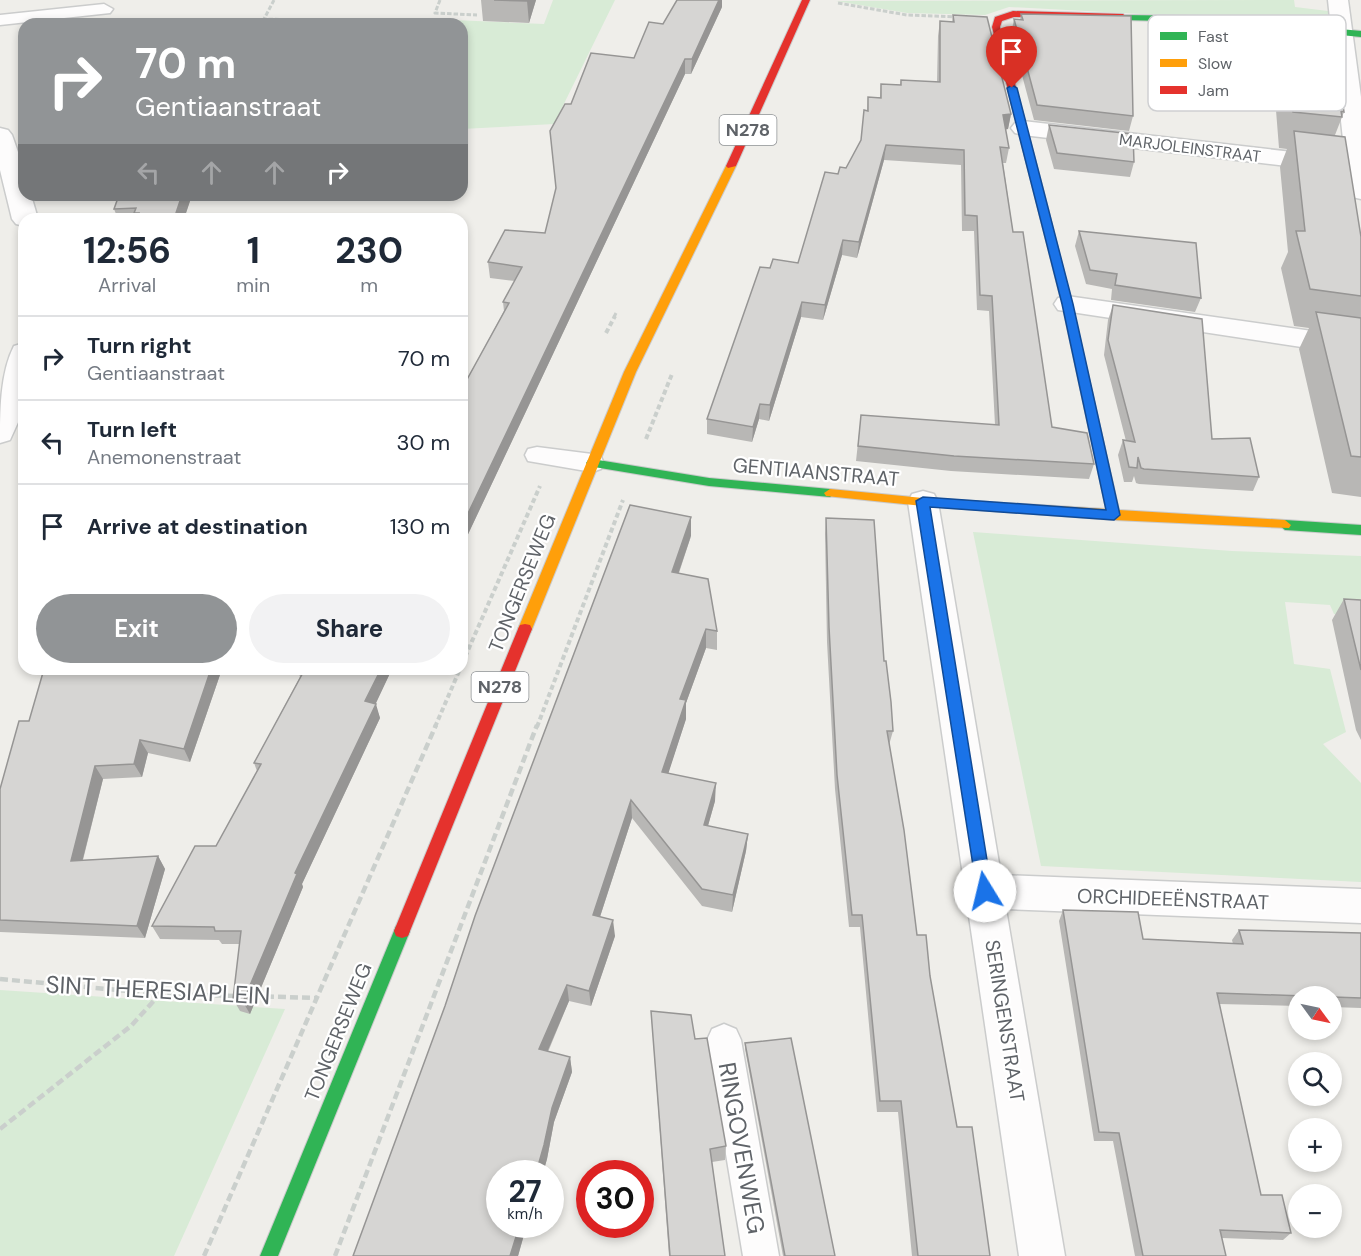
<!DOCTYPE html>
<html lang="en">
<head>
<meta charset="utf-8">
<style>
  :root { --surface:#fff; --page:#f2f2f3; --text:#1f2937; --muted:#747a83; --line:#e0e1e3; --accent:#919496 }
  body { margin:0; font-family:"DM Sans",sans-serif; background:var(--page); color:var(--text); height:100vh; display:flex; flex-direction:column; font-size:22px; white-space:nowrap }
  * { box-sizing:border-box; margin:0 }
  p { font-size:20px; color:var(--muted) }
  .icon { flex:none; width:33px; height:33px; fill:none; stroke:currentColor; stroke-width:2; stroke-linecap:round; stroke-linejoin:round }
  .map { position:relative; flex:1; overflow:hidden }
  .details { position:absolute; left:18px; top:213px; width:450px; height:462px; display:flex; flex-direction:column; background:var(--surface); border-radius:18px; box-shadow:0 3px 9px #0003 }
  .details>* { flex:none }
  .top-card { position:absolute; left:18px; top:18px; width:450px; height:183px; border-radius:18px; box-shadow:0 3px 9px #0003; background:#919496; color:#fff; overflow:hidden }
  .needle { width:39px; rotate:123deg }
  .fabs { position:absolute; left:1288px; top:986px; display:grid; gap:12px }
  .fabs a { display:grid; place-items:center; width:54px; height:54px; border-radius:50%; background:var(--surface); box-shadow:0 3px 9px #0003; font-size:30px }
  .speed { position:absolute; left:486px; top:1160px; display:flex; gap:12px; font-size:30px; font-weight:700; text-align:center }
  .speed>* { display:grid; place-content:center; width:78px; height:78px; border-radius:50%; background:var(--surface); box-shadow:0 3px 9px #0003; line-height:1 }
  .speed small { font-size:15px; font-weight:400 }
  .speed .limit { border:9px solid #d22; background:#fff; color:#111 }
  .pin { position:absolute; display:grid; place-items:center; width:51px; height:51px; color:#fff; margin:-62px -26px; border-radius:50% 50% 50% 0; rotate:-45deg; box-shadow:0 0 6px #0007 }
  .pin .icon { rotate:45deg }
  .me { position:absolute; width:66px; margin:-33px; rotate:351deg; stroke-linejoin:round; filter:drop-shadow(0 0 4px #0008) }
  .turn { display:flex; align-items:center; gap:21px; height:126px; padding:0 18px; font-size:27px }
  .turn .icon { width:78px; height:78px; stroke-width:2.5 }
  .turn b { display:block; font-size:42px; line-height:51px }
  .lanes { display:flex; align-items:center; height:57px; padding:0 18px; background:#0003; justify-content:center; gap:30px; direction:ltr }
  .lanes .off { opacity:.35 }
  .eta { display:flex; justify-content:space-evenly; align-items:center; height:102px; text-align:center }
  .eta b { font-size:36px; font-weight:700; line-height:42px }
  .primary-button { display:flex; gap:12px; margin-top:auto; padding:12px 18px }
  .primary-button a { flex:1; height:69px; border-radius:36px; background:var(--accent); color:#fff; font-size:24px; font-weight:700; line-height:69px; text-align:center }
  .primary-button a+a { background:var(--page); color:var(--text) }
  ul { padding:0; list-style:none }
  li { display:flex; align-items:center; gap:18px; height:84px; padding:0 18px; border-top:2px solid var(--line) }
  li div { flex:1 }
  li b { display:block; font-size:22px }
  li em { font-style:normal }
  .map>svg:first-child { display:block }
  .green { fill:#d8ebd6 }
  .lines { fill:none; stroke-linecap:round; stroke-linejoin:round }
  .lane-casing { stroke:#cbcccc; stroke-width:3 }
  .street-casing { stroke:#cbcccc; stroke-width:3 }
  .fast-casing { stroke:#cacacb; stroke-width:2 }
  .slow-casing { stroke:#cacacb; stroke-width:2 }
  .jam-casing { stroke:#cacacb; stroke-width:2 }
  .path-far2 { stroke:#cacfcc; stroke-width:3; stroke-dasharray:4.5 2; stroke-linecap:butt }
  .path-far1 { stroke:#cacfcc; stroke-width:4; stroke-dasharray:5 3; stroke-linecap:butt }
  .path { stroke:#cacfcc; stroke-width:4.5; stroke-dasharray:8 4; stroke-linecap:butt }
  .lane { fill:#fdfcfc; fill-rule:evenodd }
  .street { fill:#fdfcfc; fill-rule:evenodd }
  .fast { fill:#30b455; fill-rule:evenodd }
  .slow { fill:#ff9f0a; fill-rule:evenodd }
  .jam { fill:#e5322d; fill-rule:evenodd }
  .wall { fill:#b8b7b5 }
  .shaded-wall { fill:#969594 }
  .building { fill:#d6d5d3; stroke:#969594; stroke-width:1.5 }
  .route { fill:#1a73e8; stroke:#114b97; stroke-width:1.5 }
  .labels { text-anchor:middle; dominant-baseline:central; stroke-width:4.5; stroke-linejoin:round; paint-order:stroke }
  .far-street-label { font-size:16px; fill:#5f6368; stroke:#fff }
  .shield { fill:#fff; stroke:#8f9295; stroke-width:1.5 }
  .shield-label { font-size:18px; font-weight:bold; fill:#5f6368 }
  .street-label { font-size:20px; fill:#5f6368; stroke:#fff }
  .near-street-label { font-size:24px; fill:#5f6368; stroke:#fff }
  .key { fill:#fff; stroke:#cfd0d2; stroke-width:1.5 }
  .key-label { font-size:16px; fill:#5f6368 }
</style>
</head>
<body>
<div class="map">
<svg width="1361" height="1256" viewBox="0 0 1361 1256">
  <rect width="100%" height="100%" fill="#efeeea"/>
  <path class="green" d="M553,0H615L554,124L462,129V24H407L409,18L544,24Z
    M1294,0L1295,7L1328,11L1330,24L1009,7L985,15L907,13L836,1Z
    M973,532L1232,551L1361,556V617L1334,614L1330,605L1285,602L1294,664L1330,669L1346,732L1323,744L1361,783V882L1041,866Z
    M0,990L285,1009L174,1256H0Z"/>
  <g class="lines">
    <g class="lane-casing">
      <path id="lane" d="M104,4L113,9L110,13L0,25V15Z
        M537,447L592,454L601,457L604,463L601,469L592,472L528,461L525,455L528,449Z
        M724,1024L736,1029L741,1040L779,1256H743L707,1040L712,1029Z"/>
    </g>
    <g class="street-casing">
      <path id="street" d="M1328,0H1348L1361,97V199L1352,197L1349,192L1347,173L1023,135L1015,133L1011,128L1015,123L1023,121L1345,158Z
        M0,128L8,130L12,135L24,169V195H31L38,219H24V226L16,224L12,219L0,170Z
        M1067,296L1361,338V356L1058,310L1054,304L1058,298Z
        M24,343V409L10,440L0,443C0,412 0,373 14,346Z
        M923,491L934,494L938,502L1001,875L1361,889V923L1006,909L1065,1256H1019L908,502L912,494Z"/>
    </g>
    <g class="fast-casing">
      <path id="fast" d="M1120,15L1205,16L1361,31V37L1205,22L1123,20L1120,19Z
        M592,459L709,478L830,489L836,493L830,497L709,486L588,466L586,463L588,460Z
        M1285,520L1361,525V535L1285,530L1279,525Z
        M402,924L408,926L410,931L278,1256H260L394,931L396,926Z"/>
    </g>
    <g class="slow-casing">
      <path id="slow" d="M731,163L736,166L636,372L532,629L530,633H520L518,629L624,372L726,166Z
        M1038,186L1043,189L1072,304L1119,510L1285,520L1291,525L1289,528L1114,520L923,506L826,496L824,493L830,489L923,498L1106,509L1062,304L1033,189Z"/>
    </g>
    <g class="jam-casing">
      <path id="jam" d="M802,0H810L736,166L728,168L726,166Z
        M1013,11L1123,14L1127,17L1123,20L1014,17L1002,21L1000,27L1043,189L1038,192L1033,189L992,27L995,17Z
        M525,624L530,625L532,629L410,931L408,936L402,938L396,936L394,931L518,629L520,625Z"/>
    </g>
    <path class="path-far2" d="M274,0L264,19L399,23
      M440,0L435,13L477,15
      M838,3L907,15L958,17
      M614,317L616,313"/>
    <path class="path-far1" d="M606,333L615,316
      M646,439L672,374
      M462,664L540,486
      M435,727L460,669
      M537,727L623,500"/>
    <path class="path" d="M0,979L160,994L238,996
      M254,996L316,998
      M0,1129L131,1026L159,995
      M204,1256L436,725
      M335,1256L537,725"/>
    <use href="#lane" class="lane"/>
    <use href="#street" class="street"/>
    <use href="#fast" class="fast"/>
    <use href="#slow" class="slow"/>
    <use href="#jam" class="jam"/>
  </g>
  <path class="wall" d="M481,0H536L529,23L483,21Z
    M722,7L691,74H685L462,547V383H465L504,311L503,302L515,281L490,278L488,262L545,233L556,189L550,131L571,104L634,58L663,24Z
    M1021,14L1133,116L1129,131L1034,120L1011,34L1014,19L1020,20Z
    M953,15L1011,114L1008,129H1005L1009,148L1006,163H1003L1013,232L1052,427L1094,464L1089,479L951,471L856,461L861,415L995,425L989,311L977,310L974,231H962L961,165L884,160L857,258L842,255L823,320L801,317L769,421L759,419L752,442L707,434V419L770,268L798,263L838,174L846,168L861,141L867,111L868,97H880L881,84L900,85L901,80L937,82L938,36L940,21L952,22Z
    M1285,24L1344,112L1335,135L1361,237V497L1332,493L1299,349L1309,328L1294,326L1281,268L1288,252L1280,167L1287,149L1279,148L1272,60Z
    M1049,125L1134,162L1130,177L1054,169L1046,140Z
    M192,195L184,219H118L114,209Z
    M1079,231L1201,298L1195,312L1111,300L1112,289L1086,284L1075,246Z
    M1113,305L1212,439L1259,477L1253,491L1139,484L1136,483L1134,476L1132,482H1124L1118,455L1123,440L1126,441L1104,355L1108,320Z
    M826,518L884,661L893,731L889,745L917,935L930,976L957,1127L990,1256H912L898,1112H877L860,927H849L835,789L827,642L825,534Z
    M691,536L679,573L717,631V650L706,648L686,703V719L668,773L715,801L708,826L748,834L746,851L732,912L702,906L632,818L600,917L615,936L591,1006L569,1001L548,1052L570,1057L572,1072L554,1122L547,1159L543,1173H500L527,1224L518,1256H353Z
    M1344,599L1361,600V740L1356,730L1332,620Z
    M44,669H222L190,762L148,753L142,777L103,779L83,860L158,856L165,869L145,938L0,932V789L29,721Z
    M298,669H392L375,704L380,718L302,884L303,887L250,1014L240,1011L233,999L240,944H222L219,940L160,939L152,926L216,846L257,771L254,763L300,677Z
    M1063,910L1143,939L1233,944L1232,940L1239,930L1361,933V1008L1332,1007V996H1299V1006L1219,1004L1261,1195L1291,1233L1283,1240L1222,1238L1226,1256H1135L1113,1141H1094L1059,921Z
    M651,1011L695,1039L726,1146L725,1160L712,1162L725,1256H669Z
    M745,1043L835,1256H783L745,1049Z"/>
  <path class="shaded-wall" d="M528,0H536L529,23L527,1Z
    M719,0H722V7L691,74L692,59Z
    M685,59V74L462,547V526Z
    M1011,114L1008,129L1000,131L1003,115Z
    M886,145L884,160L857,258L859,242Z
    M182,195H192L184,219H174Z
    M843,240L842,255L823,320L825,305Z
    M802,302L801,317L769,421L770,405Z
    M760,404L759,419L752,442L753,427Z
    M691,517V536L672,592V572Z
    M706,629V648L686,703V719L663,790L662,772L680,699Z
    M211,669H222L190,762L184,749Z
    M381,669H392L370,716L365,701Z
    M376,704L380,718L302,884L303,887L250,1014L243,1002L295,873Z
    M140,740L148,753L142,777L134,764Z
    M95,766L103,779L79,874L71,861Z
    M716,783L715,801L703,843L704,825Z
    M631,800L632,818L595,932L593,915Z
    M748,834L746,851L732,912L733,895Z
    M158,856L165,869L145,938L137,926Z
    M613,920L615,936L591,1006L589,991Z
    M567,985L569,1001L542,1064L539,1049Z
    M570,1057L572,1072L554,1122L547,1159L543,1173H536L552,1108Z
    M520,1224H527L518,1256H510Z"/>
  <path class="building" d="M494,0H528L527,1Z
    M677,0H719L692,59H685L462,526V383H465L509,303L503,302L522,267L488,262L505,230L545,233L556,188L550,131L565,104H571L591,53L634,58L649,22L663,24Z
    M1021,14L1131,16L1133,116L1037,105L1014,19L1023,20Z
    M953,15L987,17L1011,114L1003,115L1009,148L1000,147L1013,232H1023L1052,427L1087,433L1094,464L954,456L858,446L861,415L999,425L992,296L980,295L977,216L965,215L964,150L886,145L859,242L843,240L825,305L802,302L770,405L760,404L753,427L707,419L760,267L770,268L773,259L798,263L825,172L838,174L840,167L846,168L861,140L864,110L868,111V97L881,98V84L901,85V80L940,82V21L954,22Z
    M1285,24L1332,30L1344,112L1341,111L1342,117L1293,112Z
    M1049,125L1133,134L1134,162L1057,153Z
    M1294,131L1345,137L1361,237V296L1310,289L1296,231H1305Z
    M119,195H182L174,219H137L139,213H134L136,208L114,209Z
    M1079,231L1196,243L1201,298L1115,285L1117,274L1090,270Z
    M1113,305L1202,319L1212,439L1250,438L1259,477L1144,469L1141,468L1138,457L1137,468L1129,467L1123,440L1135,442L1108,340Z
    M1316,312L1361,318V457L1351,456Z
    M630,505L691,517L672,572L708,579L717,631L706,629L680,699L686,700L662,772L716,783L704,825L748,834L733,895L702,889L631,800L593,915L613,920L589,991L567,985L539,1049L570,1057L552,1108L544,1145L536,1173H500V1224H520L510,1256H353L445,1006L475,916Z
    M826,518L874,520L884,661H886L891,702L893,731H887L904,830L917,935H926L930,976L957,1127H972L990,1256H918L901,1101H880L862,915H852L837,775L829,627Z
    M1344,599L1361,600V670Z
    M44,669H211L184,749L140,740L134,764L95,766L71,861L158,856L137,926L0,920V789L19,721H29Z
    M305,669H381L365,701L376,704L295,873L297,874L243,1002L233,999L241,931H215L214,927L152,926L195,846H216L261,764L254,763Z
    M1063,910L1138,912L1143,939L1243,944L1239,930L1361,933V998L1217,993L1261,1195H1282L1291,1233L1220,1230L1226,1256H1143L1119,1133L1099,1132Z
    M651,1011L691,1015L695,1039L707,1038L726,1146L710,1149L725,1256H670Z
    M791,1038L835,1256H785L745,1043Z"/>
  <path class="route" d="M1012,85L1017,88L1073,304L1120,515L1114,520L930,507L992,891L990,896L985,899L979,896L977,891L916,501L923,497L1106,510L1062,304L1007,88Z"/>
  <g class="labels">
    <g class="far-street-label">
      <text transform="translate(1190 148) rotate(7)">MARJOLEINSTRAAT</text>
    </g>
    <g class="shield">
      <rect x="719.5" y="115" width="57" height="30" rx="4.5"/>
      <rect x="471.5" y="672" width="57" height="30" rx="4.5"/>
    </g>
    <g class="shield-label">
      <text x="748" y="130">N278</text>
      <text x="500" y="687">N278</text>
    </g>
    <g class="street-label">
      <text transform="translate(816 472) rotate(5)">GENTIAANSTRAAT</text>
      <text transform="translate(522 583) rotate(-68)">TONGERSEWEG</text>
      <text transform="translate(1173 899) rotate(2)">ORCHIDEEËNSTRAAT</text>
      <text transform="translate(1005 1021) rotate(81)">SERINGENSTRAAT</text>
      <text transform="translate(338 1032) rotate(-68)">TONGERSEWEG</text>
    </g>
    <g class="near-street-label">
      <text transform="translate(158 990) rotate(3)">SINT THERESIAPLEIN</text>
      <text transform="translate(742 1148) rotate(80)">RINGOVENWEG</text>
    </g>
  </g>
  <rect x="1148" y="15" width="198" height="96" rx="9" class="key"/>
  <rect x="1160" y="32" width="27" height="8" fill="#30b455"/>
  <rect x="1160" y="59" width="27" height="8" fill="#ff9f0a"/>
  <rect x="1160" y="86" width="27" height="8" fill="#e5322d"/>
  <g class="key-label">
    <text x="1198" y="42">Fast</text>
    <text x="1198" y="69">Slow</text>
    <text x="1198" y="96">Jam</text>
  </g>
</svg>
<div class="fabs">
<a><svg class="needle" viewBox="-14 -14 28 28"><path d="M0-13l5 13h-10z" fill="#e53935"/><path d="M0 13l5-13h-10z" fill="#747a83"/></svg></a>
<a><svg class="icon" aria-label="search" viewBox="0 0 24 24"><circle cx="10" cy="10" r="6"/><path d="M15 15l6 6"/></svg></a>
<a>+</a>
<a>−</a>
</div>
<div class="speed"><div>27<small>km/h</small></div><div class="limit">30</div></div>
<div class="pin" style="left:1012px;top:88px;background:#d93025"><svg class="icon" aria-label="arrive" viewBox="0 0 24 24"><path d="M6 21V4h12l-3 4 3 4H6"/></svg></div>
<svg class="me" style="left:985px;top:891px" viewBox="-20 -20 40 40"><circle r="19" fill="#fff"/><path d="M0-13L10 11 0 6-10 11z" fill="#1a73e8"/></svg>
<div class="top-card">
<div class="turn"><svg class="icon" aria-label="right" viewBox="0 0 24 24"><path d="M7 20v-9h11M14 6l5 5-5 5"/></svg><div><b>70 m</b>Gentiaanstraat</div></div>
<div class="lanes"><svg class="icon off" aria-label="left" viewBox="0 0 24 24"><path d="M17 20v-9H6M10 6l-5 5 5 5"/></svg><svg class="icon off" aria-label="ahead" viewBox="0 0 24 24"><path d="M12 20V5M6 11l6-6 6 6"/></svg><svg class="icon off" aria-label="ahead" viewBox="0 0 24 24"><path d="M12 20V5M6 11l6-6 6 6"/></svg><svg class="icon" aria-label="right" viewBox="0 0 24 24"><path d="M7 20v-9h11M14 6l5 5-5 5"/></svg></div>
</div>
<section class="details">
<div class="eta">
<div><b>12:56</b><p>Arrival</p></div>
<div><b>1</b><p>min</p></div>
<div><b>230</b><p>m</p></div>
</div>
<ul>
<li><svg class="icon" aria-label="right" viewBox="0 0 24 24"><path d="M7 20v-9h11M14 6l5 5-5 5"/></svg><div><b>Turn right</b><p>Gentiaanstraat</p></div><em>70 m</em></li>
<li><svg class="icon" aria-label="left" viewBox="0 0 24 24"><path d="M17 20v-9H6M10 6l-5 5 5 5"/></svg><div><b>Turn left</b><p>Anemonenstraat</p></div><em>30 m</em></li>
<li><svg class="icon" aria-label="arrive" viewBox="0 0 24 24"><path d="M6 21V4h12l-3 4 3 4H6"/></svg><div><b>Arrive at destination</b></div><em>130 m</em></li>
</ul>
<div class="primary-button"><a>Exit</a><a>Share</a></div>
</section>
</div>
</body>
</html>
